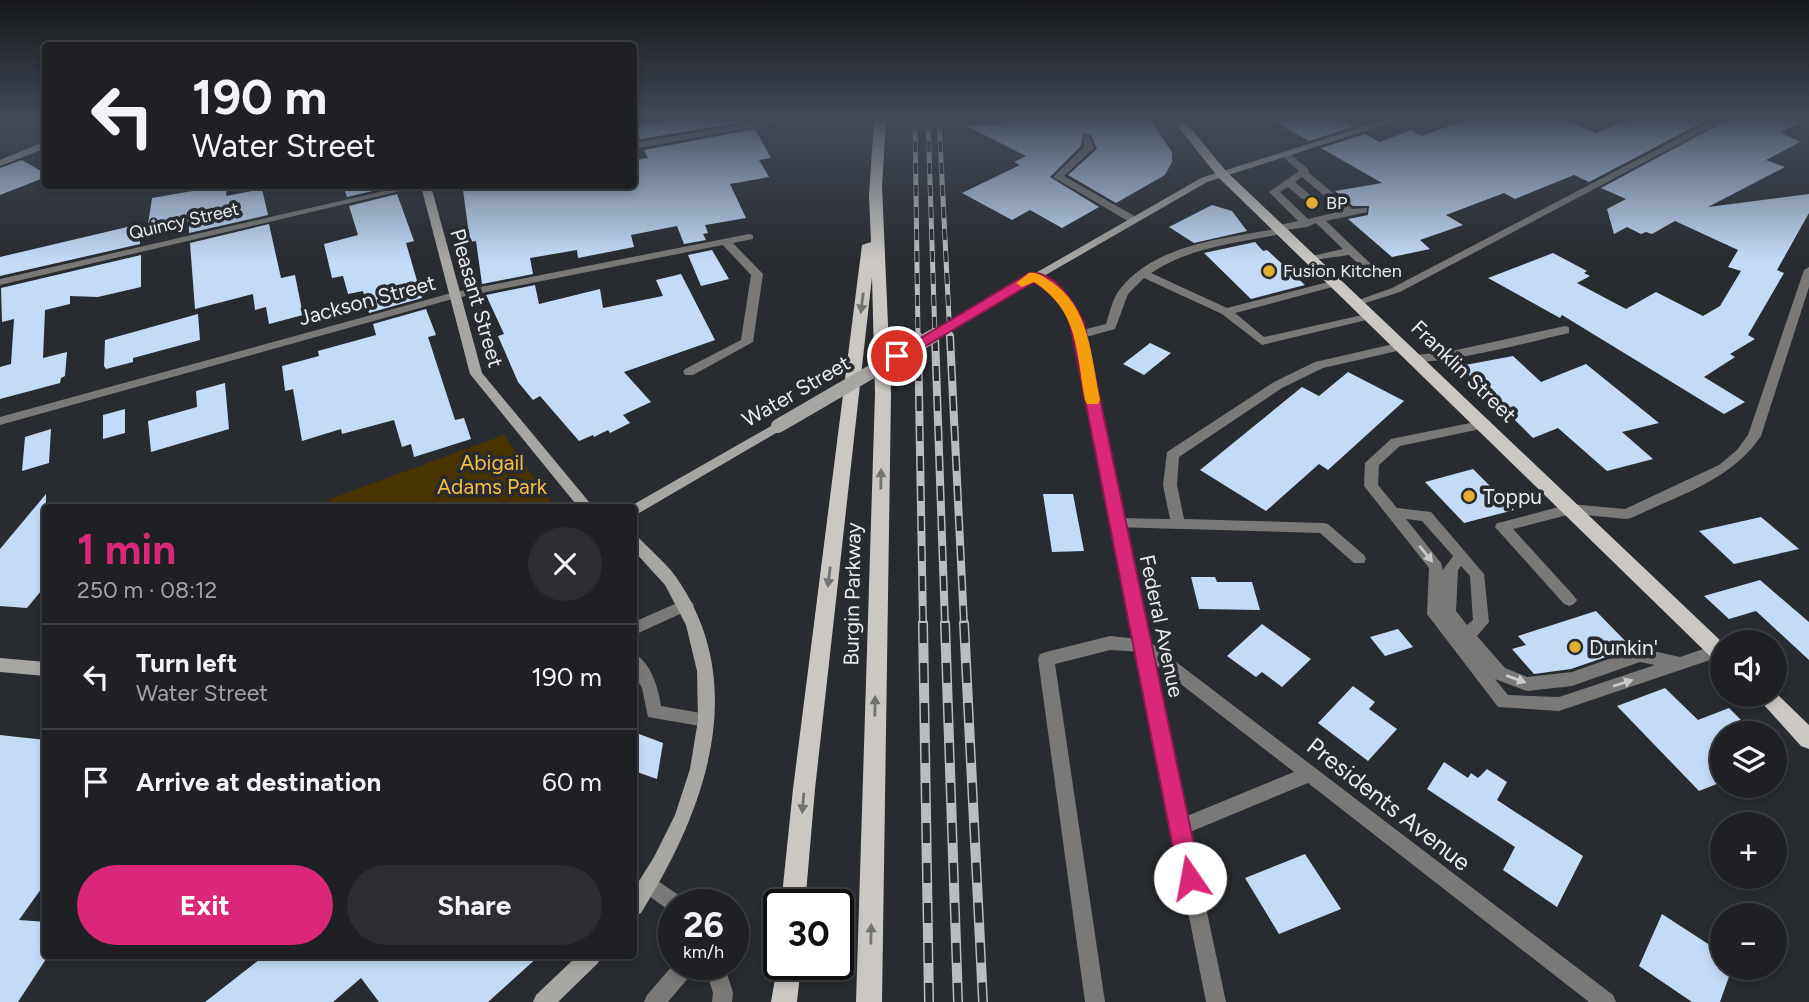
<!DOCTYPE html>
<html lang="en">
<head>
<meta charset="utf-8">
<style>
  :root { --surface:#1e2023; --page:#2b2d30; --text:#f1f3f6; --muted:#a1a3a6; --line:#3c3e41; --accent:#db2777 }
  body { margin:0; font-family:Figtree,sans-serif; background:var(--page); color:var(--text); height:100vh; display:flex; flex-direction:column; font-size:26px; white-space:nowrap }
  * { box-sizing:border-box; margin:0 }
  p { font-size:23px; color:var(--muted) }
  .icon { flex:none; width:38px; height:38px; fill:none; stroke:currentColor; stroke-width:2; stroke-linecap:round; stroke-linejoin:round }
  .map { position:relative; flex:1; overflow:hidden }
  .details { position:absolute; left:42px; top:504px; width:595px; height:455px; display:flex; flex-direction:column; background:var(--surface); border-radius:7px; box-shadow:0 4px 10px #0003,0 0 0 2px var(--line) }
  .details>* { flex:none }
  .banner { position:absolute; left:42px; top:42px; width:595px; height:147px; border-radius:7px; box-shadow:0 4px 10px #0003,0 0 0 2px var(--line); background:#1e2023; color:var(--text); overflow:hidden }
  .buttons { position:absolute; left:1710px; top:630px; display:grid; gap:14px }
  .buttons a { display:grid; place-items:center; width:77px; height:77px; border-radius:50%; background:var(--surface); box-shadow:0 4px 10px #0003,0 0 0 2px var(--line); font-size:35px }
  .speed { position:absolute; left:658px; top:889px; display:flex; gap:14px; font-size:35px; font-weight:700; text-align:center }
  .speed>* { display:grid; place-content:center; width:91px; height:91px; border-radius:50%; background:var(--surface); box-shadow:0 4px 10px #0003,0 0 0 2px var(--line); line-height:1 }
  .speed small { font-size:18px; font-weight:400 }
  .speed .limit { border:4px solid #111; border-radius:10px; background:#fff; color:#111 }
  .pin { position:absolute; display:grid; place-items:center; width:60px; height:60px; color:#fff; margin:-30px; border:4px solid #fff; border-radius:50%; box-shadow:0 2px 7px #0007 }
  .me { position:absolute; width:77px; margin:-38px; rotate:348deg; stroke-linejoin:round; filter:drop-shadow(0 0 5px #0008) }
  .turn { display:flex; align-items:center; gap:24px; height:147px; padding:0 35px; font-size:32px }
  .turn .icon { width:91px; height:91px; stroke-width:2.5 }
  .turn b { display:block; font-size:49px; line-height:60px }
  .round { display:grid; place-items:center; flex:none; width:74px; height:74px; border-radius:37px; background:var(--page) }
  .headline { display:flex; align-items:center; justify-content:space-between; height:119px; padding:0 35px }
  h1 { font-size:42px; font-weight:700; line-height:52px; color:var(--accent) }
  .button { display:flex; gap:14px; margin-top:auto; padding:14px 35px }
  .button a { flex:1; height:80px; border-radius:42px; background:var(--accent); color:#fff; font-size:28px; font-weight:700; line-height:80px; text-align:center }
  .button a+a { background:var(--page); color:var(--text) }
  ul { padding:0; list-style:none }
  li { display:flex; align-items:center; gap:21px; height:105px; padding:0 35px; border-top:2px solid var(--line) }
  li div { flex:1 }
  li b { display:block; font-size:26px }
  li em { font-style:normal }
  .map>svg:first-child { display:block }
  .green { fill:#483301 }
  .building { fill:#c4dbf8 }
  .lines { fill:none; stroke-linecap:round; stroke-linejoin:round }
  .lane { fill:#7a7977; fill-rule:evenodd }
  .street { fill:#7a7977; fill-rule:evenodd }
  .secondary { fill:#a8a6a2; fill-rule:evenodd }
  .primary { fill:#cbc8c3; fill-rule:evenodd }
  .rail-far2-casing { stroke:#babcbf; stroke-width:5 }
  .rail-far1-casing { stroke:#babcbf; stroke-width:8 }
  .rail-casing { stroke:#babcbf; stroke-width:10 }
  .rail-far2 { stroke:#282b2f; stroke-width:3.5; stroke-dasharray:11; stroke-linecap:butt }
  .rail-far1 { stroke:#282b2f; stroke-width:5; stroke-dasharray:15; stroke-linecap:butt }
  .rail { stroke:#282b2f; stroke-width:7; stroke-dasharray:20; stroke-linecap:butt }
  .secondary-bridge-far1 { stroke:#a8a6a2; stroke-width:10 }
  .secondary-bridge { stroke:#a8a6a2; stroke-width:14 }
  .oneway { fill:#717272 }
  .oneway2 { fill:#c8cacb }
  .route { fill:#db2777; stroke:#8e194d; stroke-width:2 }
  .slow { fill:#f59e0b }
  .poi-dot { fill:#e4ae35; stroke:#282b2f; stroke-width:2.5 }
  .labels { text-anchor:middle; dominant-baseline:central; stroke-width:7; stroke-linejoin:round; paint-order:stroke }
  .far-poi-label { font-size:18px; fill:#eaecef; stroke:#282b2f; text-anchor:start }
  .far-street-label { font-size:18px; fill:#eaecef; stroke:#282b2f }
  .street-label { font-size:21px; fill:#eaecef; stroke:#282b2f }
  .park-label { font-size:21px; fill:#f5be45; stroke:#282b2f }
  .poi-label { font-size:21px; fill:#eaecef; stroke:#282b2f; text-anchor:start }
  .near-street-label { font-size:24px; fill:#eaecef; stroke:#282b2f }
</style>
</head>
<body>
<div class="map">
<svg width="1809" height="1002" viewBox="0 0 1809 1002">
  <rect width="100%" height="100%" fill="#282b2f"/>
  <path class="green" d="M504,435L555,507H326L330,499Z"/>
  <path class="building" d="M674,119H749L750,121L640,139L634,126Z
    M1001,119H1150L1172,152V162L1165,175L1116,203L1068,175L1097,149L1091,135L1083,133L1081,146L1050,177L1099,207L1062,228L1030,210L1012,220L962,193L1020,165L1014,162L1026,156L965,125H1001Z
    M1270,119H1338L1353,127L1309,141Z
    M1467,119H1565L1596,133L1633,119H1709L1589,182L1574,175L1515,199L1504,193L1446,215L1463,225L1420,240L1430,249L1392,257L1348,219L1368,215L1369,206H1353L1335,191L1382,183L1321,148L1365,134L1380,142L1411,130L1422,136Z
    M1729,119H1808L1780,132L1800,142L1766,160L1785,167L1708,207L1809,194V213L1777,270L1784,273L1748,335L1755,339L1730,354L1735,357L1704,377L1745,402L1724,414L1562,315L1560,318L1488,278L1553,253L1587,271L1584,273L1590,276L1577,283L1626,309L1656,292L1703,316L1720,306L1741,271L1728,267L1738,250L1675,221L1652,234L1646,232L1641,234L1627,227L1614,234L1607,209L1626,199L1601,188Z
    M755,129L771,158L759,160L769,177L730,184L746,218L705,225L708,233L703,234L706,240L684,244L677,226L631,235L634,247L578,258L577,250L530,258L533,274L482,284L476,241L470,242L463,190L496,186H634V160L648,158L644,150Z
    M22,160L46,174V177L0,195V168Z
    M221,186H227L226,196L262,189L268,215L189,233V222L147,231L152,198Z
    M343,186H394L347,197Z
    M397,194L414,241L406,243L422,298L369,313L363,291L348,294L343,276L332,278L324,244L358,235L349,206Z
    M1212,205L1232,211L1247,231L1194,243L1169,227Z
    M140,224V244L0,276V257Z
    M269,224L281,278L295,275L303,315L269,324L266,307L255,310L253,294L195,309L190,243Z
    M1255,242L1263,251L1267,250L1305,285L1251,299L1204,253Z
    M712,250L729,279L701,286L688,255Z
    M141,255V287L98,297L70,296V304L45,310L43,358L67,352L65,376L61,378L60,383L0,399V367L11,364L14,319L2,322L1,288Z
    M681,274L715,340L624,372L651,402L623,415L630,423L610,433L608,430L594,437L593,435L579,441L540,396L533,400L518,382L498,336L504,334L486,295L535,285L539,304L600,289L603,308L663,296L656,280Z
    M426,309L436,335L428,337L455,420L464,418L471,439L414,457L411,444L402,447L394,420L342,434L341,429L302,441L293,389L285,391L282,366L319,356L318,351L376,335L373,324Z
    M198,314L200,340L133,358V362L106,369L104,366L105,340Z
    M1150,343L1171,353L1144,375L1123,364Z
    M1513,356L1541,382L1586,364L1659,423L1622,432L1653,459L1607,471L1558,428L1533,438L1460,366Z
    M1348,372L1404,401L1328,470L1319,464L1266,511L1200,470L1302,387L1319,396Z
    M225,383L229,429L151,452L148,421L197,407L196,391Z
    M125,409V433L103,439V415Z
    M51,429L49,463L22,471L25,437Z
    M1473,469L1514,510L1464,523L1425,482Z
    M46,494V585L27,608L0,606V549Z
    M1043,494H1073L1084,551L1052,552Z
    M1761,517L1799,549L1734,564L1699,531Z
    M1191,577H1215L1217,582H1252L1260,610L1199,609Z
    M1760,580L1809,622V660L1756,611L1729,619L1704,596Z
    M1596,611L1632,648L1571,669L1534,674L1512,649L1526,645L1518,636Z
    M1262,624L1311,659L1282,687L1262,672L1256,677L1227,656Z
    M1398,629L1413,647L1385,656L1370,637Z
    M1353,686L1375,702L1369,709L1397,729L1368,761L1318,723Z
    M1665,688L1698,720L1729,708L1754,733H1722V782L1699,791L1617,706Z
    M634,732L663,743L657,779L634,771Z
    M0,735L46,740V882L19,920L46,922V959L18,1002H0Z
    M1444,762L1468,778L1471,773L1478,778L1487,769L1507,782L1497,800L1583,856L1557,907L1503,870L1515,847L1427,789Z
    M1305,854L1341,909L1279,934L1245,878Z
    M1662,914L1722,953V968H1732L1720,1002H1692L1639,966Z
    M264,956H539L488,1002H379L361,978L333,1002H205Z"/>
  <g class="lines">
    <path class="lane" d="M1083,136H1089L1094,148L1064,176L1136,217V221H1128L1053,177L1084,147Z
      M1284,154H1290L1308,169L1309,173L1352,209L1367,208V212L1326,221L1375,268V272H1367L1349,255L1307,261V257L1343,249L1316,223L1307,227L1285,230V233L1281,234C1237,243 1190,247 1151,273L1227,308L1336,280L1340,281V285L1235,313L1264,337L1371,313L1375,314V318L1262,345L1222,314L1144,278L1128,294L1115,329L1079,339L1075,338V332L1106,324C1110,312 1112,299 1120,289C1156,244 1223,239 1275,229V226L1298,221L1269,192L1299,171L1284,158ZM1302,177L1342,211L1308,219L1280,192L1288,187L1302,199H1310V195L1295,182Z
      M726,239L730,240L763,274L753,342L693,375H685L683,372L685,369L741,340L751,275L722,244V240Z
      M1565,326L1569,327V333C1546,338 1424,370 1411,359L1417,355L1452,351Z
      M1402,342L1406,343L1408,346L1406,349L1323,368L1282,388L1179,457L1177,485L1184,519L1323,523L1328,524L1364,555L1366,559L1364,563H1354L1320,533L1112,527L1110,523L1112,519L1117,518L1170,519L1163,485L1167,452L1274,382L1315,362Z
      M1485,420L1490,421L1491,424L1490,427L1400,446L1379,465L1378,485L1397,508L1431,512L1484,574L1489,622L1477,636L1505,668L1527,677L1572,672L1640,648L1680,657L1718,644L1722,646V656L1559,711L1498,707L1430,618L1427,614L1429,568L1364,486L1365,463L1391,439ZM1406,519L1422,521L1453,556L1443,570L1441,563ZM1461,566L1470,576L1473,620L1467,625L1456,611L1458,570ZM1640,662L1655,665L1559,697L1508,695L1495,679L1527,691L1572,686Z
      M1570,504L1577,509L1575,513L1513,529L1574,596L1577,600L1574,604L1569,606L1564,604L1495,527L1497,523L1502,522Z
      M686,599L691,601L694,605L691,609L634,635V622Z
      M1110,636L1148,640L1150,645L1148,650L1142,652L1110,650L1055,664L1105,1002H1085L1038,659L1040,654L1046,652Z
      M634,654C650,660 659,690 661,706L712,715L714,720L712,725L706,727L648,717L642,688L634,674Z
      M649,875L683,898L686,905H674V914L642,891L639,884L642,877Z
      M674,964H697L694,971L668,1002H644L647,995Z
      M704,964H724L733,993L732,1002H712L713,993Z"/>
    <path class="street" d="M776,119H797L634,149V143Z
      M1715,119H1726L1400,292L1356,306L1350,303L1392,288Z
      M406,186H422L0,285V279Z
      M749,234L753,235V239L456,298L0,425V417L455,292Z
      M1809,267V287L1761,436C1732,480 1677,496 1631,518L1626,519L1565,513L1563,509L1570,504L1625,509L1719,465L1737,450L1748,435L1804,270Z
      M1034,273L1067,295L1083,323L1150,642L1613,995L1616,1002H1589L1308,783L1190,832L1226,1002H1206L1071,323L1058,299L1030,278V274ZM1155,664L1294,772L1187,816Z"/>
    <path class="secondary" d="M1388,119H1402L1207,182L997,303H989L987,301L1201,178Z
      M46,141V148L0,166V160Z
      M421,186H431L482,373L594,508H579L470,374Z
      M778,422L785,426L783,429L634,516V508L629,507Z
      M634,536L639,538C651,551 666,563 676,577C752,686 704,812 641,913L634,916V889L654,857L675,815L690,769L698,720L697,671L686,625L665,585L634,551Z
      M0,658L46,662V676L0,672Z
      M577,956H601L598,963L558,1002H533L536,995Z"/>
    <path class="primary" d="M874,119H886L882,186L891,394L882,1002H856L875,394L872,277L815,789L805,905H781L793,789L862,245L871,242L869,196Z
      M1172,119H1183L1226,171L1722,642V663L1715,661L1218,177Z
      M1774,691L1809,725V749L1801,746L1755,695H1774Z
      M779,956V964H801L797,1002H771Z"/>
    <g class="rail-far2-casing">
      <path id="rail-far2" d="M915,119L918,338
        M928,119L935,338
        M939,119L950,338"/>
    </g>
    <g class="rail-far1-casing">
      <path id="rail-far1" d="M918,336L923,624
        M935,336L945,624
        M950,336L964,624"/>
    </g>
    <g class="rail-casing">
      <path id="rail" d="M923,623L929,1002
        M945,623L958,1002
        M964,623L983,1002"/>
    </g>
    <use href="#rail-far2" class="rail-far2"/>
    <use href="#rail-far1" class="rail-far1"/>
    <use href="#rail" class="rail"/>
    <path class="secondary-bridge-far1" d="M930,338L993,301"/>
    <path class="secondary-bridge" d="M778,426L933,336"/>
  </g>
  <defs><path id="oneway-solid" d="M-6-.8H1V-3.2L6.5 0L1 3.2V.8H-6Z" transform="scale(1.75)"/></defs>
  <g class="oneway">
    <use href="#oneway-solid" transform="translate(862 303) rotate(97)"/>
    <use href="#oneway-solid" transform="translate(881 479) rotate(-89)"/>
    <use href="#oneway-solid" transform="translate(829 577) rotate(97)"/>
    <use href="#oneway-solid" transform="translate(875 706) rotate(-89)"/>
    <use href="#oneway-solid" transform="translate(803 803) rotate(95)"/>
    <use href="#oneway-solid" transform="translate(871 934) rotate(-89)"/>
  </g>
  <g class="oneway2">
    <use href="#oneway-solid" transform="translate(1426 554) rotate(51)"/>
    <use href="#oneway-solid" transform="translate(1516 679) rotate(20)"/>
    <use href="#oneway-solid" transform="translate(1623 683) rotate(-18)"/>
  </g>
  <linearGradient id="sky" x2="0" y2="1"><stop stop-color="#16181a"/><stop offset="0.46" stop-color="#424a58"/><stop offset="1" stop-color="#424a58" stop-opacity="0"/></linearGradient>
  <rect width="1809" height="260" fill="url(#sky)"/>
  <path class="route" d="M1029,273C1055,270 1075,304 1084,323L1201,878L1198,885L1190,888L1182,885L1179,878L1070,323C1062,303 1052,293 1034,282L902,360H893L891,356Z"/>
  <path class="slow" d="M1029,273C1038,272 1042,276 1050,281C1090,306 1091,357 1100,400L1098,404H1087L1085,400C1076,351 1079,311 1034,282L1022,287L1016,283Z"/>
  <g class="poi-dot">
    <circle cx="1312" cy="203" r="7"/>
    <circle cx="1269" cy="271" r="7"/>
    <circle cx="1469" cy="496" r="7"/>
    <circle cx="1575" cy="647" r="7"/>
  </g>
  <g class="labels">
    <g class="far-poi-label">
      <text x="1326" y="203">BP</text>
      <text x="1283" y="271">Fusion Kitchen</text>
    </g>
    <g class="far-street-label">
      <text transform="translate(184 221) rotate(-13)">Quincy Street</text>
    </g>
    <g class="street-label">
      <text transform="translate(477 298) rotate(74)">Pleasant Street</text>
      <text transform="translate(367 300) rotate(-15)">Jackson Street</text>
      <text transform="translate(1464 371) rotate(44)">Franklin Street</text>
      <text transform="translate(796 391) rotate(-30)">Water Street</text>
      <text transform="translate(852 594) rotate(-89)">Burgin Parkway</text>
      <text transform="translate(1162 626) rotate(78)">Federal Avenue</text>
    </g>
    <g class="park-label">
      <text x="492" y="462">Abigail<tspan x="492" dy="24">Adams Park</tspan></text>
    </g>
    <g class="poi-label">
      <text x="1483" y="496">Toppu</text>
      <text x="1589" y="647">Dunkin'</text>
    </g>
    <g class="near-street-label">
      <text transform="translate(1389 804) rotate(38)">Presidents Avenue</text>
    </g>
  </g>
</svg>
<div class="buttons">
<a><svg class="icon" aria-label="sound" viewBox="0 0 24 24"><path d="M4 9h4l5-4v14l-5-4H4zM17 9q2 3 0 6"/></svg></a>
<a><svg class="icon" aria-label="layers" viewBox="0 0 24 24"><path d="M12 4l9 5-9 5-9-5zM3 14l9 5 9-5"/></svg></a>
<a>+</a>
<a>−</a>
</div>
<div class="speed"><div>26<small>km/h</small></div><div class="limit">30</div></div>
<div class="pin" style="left:897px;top:356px;background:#d93025"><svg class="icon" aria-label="arrive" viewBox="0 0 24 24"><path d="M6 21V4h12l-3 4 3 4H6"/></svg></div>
<svg class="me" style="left:1190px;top:878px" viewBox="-20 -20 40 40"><circle r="19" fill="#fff"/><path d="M0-13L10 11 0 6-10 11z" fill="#db2777"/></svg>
<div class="banner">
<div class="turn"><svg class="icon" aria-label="left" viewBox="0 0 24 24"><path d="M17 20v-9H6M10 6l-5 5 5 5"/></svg><div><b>190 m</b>Water Street</div></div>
</div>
<section class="details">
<div class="headline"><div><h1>1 min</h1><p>250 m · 08:12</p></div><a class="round"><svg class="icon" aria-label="close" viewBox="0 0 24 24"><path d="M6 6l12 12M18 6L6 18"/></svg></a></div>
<ul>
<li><svg class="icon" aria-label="left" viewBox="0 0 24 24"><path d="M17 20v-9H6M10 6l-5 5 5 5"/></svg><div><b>Turn left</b><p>Water Street</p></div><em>190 m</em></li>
<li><svg class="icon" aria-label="arrive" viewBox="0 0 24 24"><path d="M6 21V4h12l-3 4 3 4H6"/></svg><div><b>Arrive at destination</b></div><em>60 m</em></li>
</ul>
<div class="button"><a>Exit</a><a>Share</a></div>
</section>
</div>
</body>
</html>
